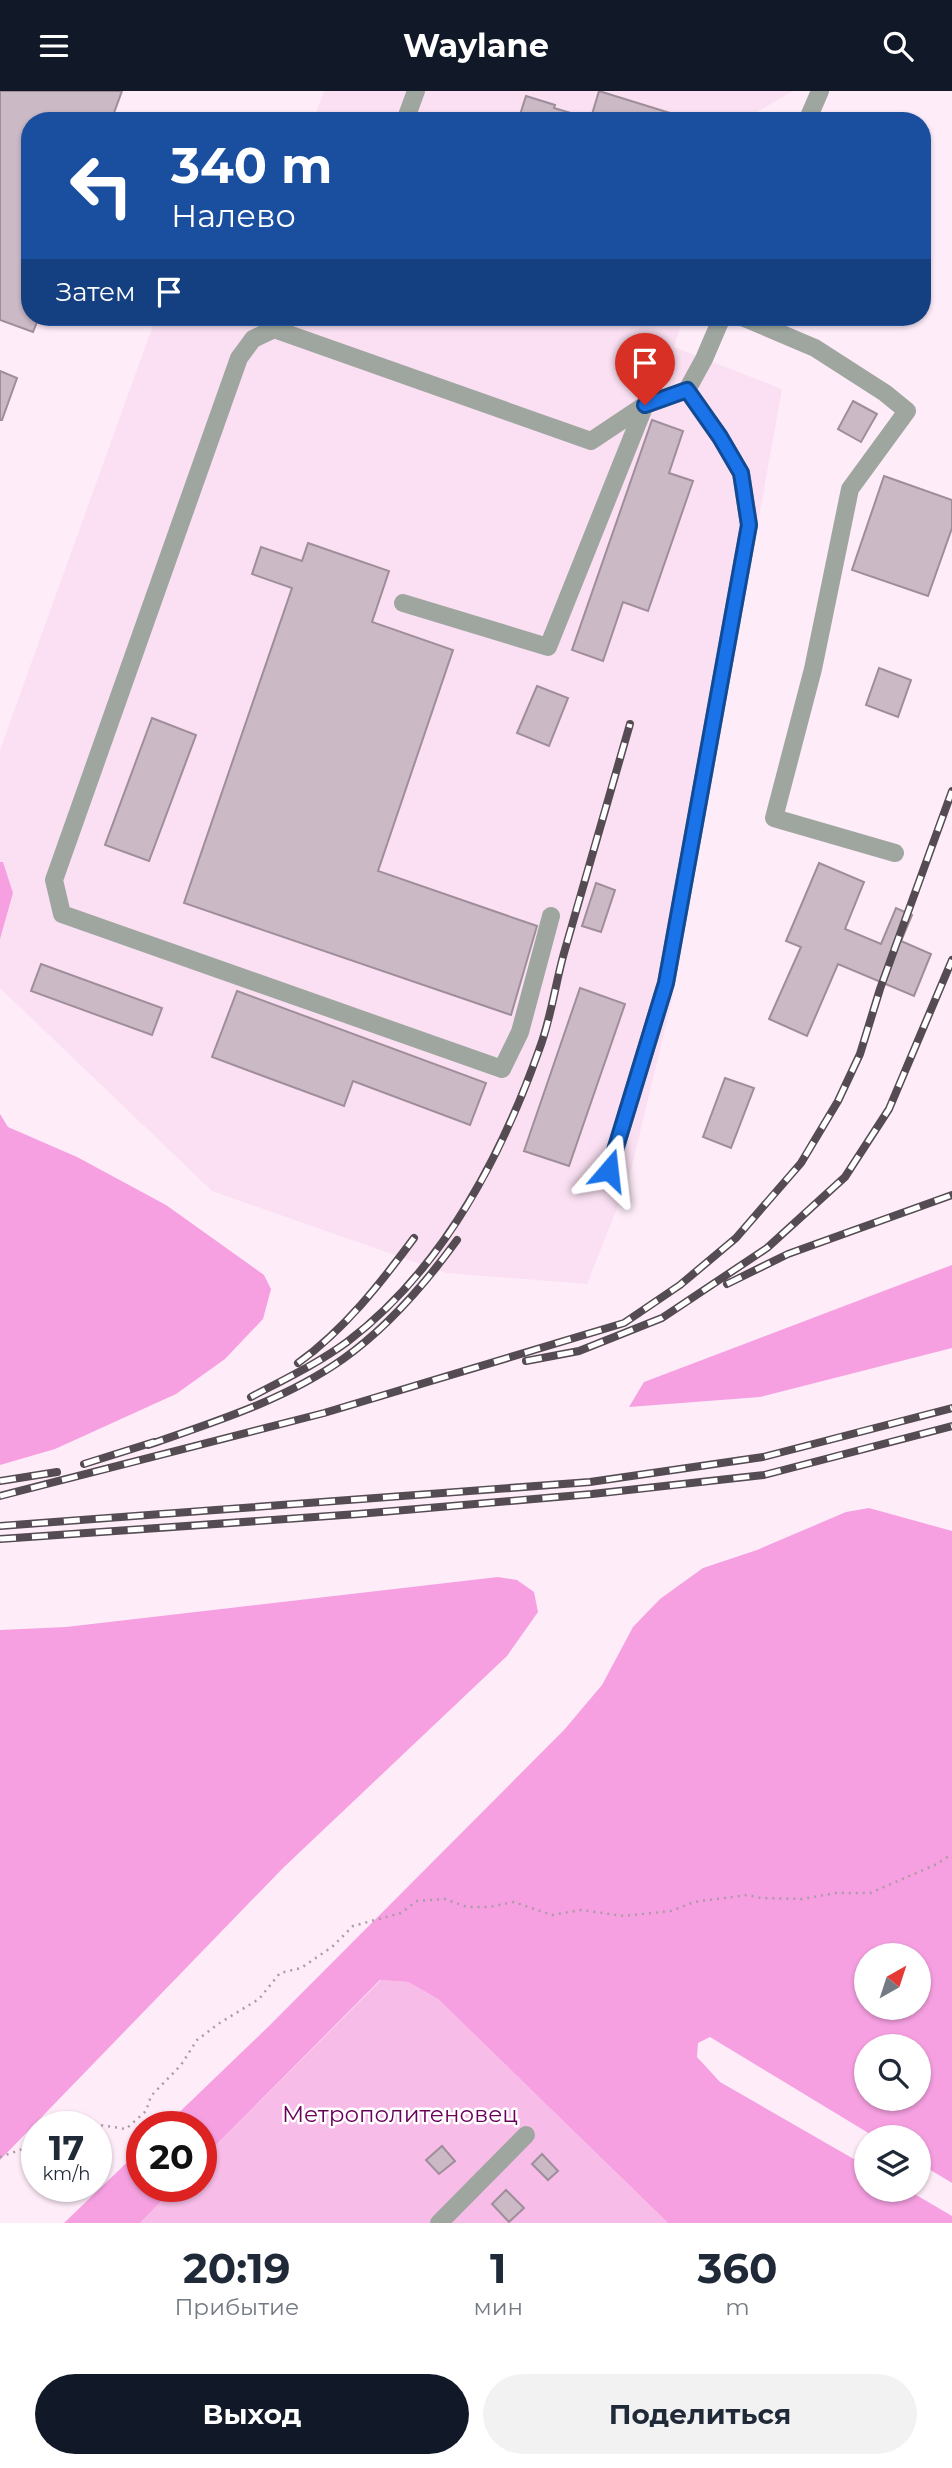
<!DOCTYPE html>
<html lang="ru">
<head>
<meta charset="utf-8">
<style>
  :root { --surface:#fff; --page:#f2f2f3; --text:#1f2937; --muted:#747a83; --accent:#111827 }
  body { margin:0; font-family:Montserrat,sans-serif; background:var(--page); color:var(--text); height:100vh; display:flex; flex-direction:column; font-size:26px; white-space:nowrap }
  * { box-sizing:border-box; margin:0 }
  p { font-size:23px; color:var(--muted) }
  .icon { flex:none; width:38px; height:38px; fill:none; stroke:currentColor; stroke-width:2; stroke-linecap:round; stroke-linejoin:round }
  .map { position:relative; height:2132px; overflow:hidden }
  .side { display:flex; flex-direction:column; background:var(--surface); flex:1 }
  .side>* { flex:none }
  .top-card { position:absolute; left:21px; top:21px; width:910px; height:214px; border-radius:28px; box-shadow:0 2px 5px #0004; background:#1a4fa0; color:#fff; overflow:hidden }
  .needle { width:46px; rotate:39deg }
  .fabs { position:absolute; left:854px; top:1852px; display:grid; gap:14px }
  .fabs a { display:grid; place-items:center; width:77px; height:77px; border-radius:50%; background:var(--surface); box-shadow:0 2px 5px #0004; font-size:35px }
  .speed { position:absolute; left:21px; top:2020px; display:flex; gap:14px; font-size:35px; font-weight:700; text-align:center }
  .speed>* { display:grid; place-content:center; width:91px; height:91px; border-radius:50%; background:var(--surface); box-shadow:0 2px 5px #0004; line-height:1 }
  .speed small { font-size:18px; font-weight:400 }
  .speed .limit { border:10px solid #d22; background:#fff; color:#111 }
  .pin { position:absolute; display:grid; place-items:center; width:60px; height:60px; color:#fff; margin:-72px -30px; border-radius:50% 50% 50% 0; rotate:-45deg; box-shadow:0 0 7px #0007 }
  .pin .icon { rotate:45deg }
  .me { position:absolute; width:77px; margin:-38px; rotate:17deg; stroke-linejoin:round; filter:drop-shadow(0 0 5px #0008) }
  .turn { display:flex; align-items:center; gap:24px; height:147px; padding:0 35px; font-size:32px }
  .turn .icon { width:91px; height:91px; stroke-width:2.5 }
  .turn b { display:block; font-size:49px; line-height:60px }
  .then { display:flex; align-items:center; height:66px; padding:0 35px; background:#0003; gap:14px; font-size:26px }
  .eta { display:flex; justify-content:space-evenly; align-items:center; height:119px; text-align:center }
  .eta b { font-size:42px; font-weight:700; line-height:49px }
  .button { display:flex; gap:14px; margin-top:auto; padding:14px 35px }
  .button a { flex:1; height:80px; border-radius:42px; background:var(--accent); color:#fff; font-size:28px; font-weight:700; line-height:80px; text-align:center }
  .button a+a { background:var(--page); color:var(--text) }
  header { display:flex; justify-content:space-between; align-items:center; height:91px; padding:0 35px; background:var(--accent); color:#fff; font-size:32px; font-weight:700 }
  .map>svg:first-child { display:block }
  .built { fill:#fae0f2 }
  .green { fill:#f7bce7 }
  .forest { fill:#f6a0e1; fill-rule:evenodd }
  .building { fill:#cbb9c6; stroke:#9f8e9a; stroke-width:2 }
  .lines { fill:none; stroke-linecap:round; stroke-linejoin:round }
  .path { stroke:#a99ca6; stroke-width:2.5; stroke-dasharray:2 5; stroke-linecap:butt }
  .minor { stroke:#9fa69f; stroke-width:18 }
  .rail-casing { stroke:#544c52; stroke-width:8 }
  .rail { stroke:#fff; stroke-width:5; stroke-dasharray:16; stroke-linecap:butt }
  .route-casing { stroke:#114b97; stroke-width:18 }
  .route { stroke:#1a73e8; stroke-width:12 }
  .labels { text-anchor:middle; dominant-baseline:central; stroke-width:5; stroke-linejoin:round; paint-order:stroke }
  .park-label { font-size:23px; fill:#6a005a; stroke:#fff }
</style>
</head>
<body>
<header><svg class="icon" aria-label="menu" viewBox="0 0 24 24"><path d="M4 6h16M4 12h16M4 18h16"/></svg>Waylane<svg class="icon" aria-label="search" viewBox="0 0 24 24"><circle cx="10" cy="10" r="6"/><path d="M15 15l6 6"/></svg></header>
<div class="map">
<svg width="952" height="2132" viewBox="0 0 952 2132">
  <rect width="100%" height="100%" fill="#feecf9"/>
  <path class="built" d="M324,0H793L748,26L747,30H313Z
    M156,226H683L674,256L782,298L672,909L629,1087L587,1193L446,1182L212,1100L0,897V659Z"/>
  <path class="green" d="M381,1889L408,1891L438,1908L668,2132H140L176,2095H201V2069Z"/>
  <path class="forest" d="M0,771H3L13,802L0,848Z
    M0,1023L8,1036L77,1066L166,1114L264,1184L271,1198L263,1228L225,1268L176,1303L55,1358L0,1374Z
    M952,1174V1257L760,1306L629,1316L644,1291Z
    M869,1417L952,1440V2092L919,2072V2046H875L710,1946L698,1952L697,1966L720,1991L866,2075V2098H906L952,2125V2132H668L438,1908L408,1891L380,1889L201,2069V2035H165L268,1936L564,1639L602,1594L633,1536L660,1508L703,1477L757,1459L846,1421ZM866,1864H919V1916H866ZM866,1955H919V2007H866Z
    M498,1486L517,1489L534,1501L538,1521L507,1565L283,1777L0,2069V1539L66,1536Z
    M142,2057V2095H176L140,2132H64Z"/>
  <path class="building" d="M0,0H122L111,30H30V226H39L33,241L0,229Z
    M599,0L686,27L685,30H590Z
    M526,5L555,14L554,17L584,26L583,30H518Z
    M0,280L17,287L2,329H0Z
    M853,310L877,323L861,351L838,338Z
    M652,329L683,340L669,382L693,390L648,520L623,511L603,570L572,559Z
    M884,385L952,409V437L928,505L852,479Z
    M308,452L389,480L372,531L453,559L378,780L537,835L511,924L184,812L292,497L252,483L261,456L302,470Z
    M879,577L911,589L898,626L866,614Z
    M537,595L568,607L549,655L517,642Z
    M152,627L196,644L149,770L105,754Z
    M819,772L864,791L845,838L881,853L896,817L912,824L901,850L931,863L914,905L838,873L807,945L769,928L801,856L786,850Z
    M596,792L615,799L601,841L582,835Z
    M41,873L162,917L152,944L31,900Z
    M580,897L625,913L569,1075L524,1060Z
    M237,900L486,992L470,1034L353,990L344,1015L212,966Z
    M725,987L754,997L731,1057L703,1046Z
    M442,2055L455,2070L439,2083L426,2069Z
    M542,2063L558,2080L548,2089L532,2073Z
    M506,2099L524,2117L509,2131L492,2113Z"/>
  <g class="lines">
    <path class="path" d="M67,2035L81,2031L126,2038L146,2020L151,2005L181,1974L197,1949L218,1933L259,1908L280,1882L301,1877L332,1856L353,1835L401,1822L417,1810L445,1808L467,1816H489L514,1811L552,1824L581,1819L624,1825L671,1820L694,1811L747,1804L761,1807L802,1808L836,1802H870L937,1773L952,1763
      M0,2066L37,2053"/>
    <path class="minor" d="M405,30L416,0
      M807,30L820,0
      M742,226L815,257L885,302L907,320L850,398L813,578L774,727L895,762
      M403,512L548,556L645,314
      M551,825L520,941L502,978L62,823L54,789L239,267L253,248L274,238L591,350L645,314L687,299L704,268L722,226
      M609,1079L666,892L749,434L741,382L720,346L687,299
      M439,2132L526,2044"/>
    <g class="rail-casing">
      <path id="rail" d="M727,1193L788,1163L952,1104
        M526,1270L579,1260L662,1227L767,1157L845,1086L889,1018L952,869
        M298,1272C344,1239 380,1193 414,1147
        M251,1306C283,1289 317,1273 347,1251C442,1179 500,1069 539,959C551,928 555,894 564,862C586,785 608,709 630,633
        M148,1354C214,1331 285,1309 343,1268C388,1236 425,1193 457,1149
        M84,1373L154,1351
        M0,1390L57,1381
        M0,1405L324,1322L624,1232L680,1194L736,1147L801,1072L838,1010L860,963L880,898L952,700
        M0,1435L590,1391L763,1366L952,1317
        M0,1448L358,1423L592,1403L764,1384L952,1335"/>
    </g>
    <use href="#rail" class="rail"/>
  </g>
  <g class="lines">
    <g class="route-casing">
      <path id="route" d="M609,1079L666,892L749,434L741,382L720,346L687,299L645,314"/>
    </g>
    <use href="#route" class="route"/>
  </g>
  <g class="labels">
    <g class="park-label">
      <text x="400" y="2023">Метрополитеновец</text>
    </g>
  </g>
</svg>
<div class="fabs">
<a><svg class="needle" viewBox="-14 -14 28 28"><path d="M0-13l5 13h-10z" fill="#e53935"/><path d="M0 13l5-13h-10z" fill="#747a83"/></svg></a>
<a><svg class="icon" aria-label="search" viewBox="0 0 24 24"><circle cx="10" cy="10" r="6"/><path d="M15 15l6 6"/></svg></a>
<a><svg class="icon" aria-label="layers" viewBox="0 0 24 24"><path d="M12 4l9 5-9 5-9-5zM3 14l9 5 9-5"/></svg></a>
</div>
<div class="speed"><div>17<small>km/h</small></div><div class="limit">20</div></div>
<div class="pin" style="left:645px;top:314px;background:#d93025"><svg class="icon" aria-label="arrive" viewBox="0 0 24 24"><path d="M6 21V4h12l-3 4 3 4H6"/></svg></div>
<svg class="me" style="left:609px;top:1079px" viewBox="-20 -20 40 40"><path d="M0-17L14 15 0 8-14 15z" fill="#1a73e8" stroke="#fff" stroke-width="4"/></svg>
<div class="top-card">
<div class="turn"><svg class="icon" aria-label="left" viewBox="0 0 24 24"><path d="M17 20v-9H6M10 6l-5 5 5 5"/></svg><div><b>340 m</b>Налево</div></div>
<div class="then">Затем<svg class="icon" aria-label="arrive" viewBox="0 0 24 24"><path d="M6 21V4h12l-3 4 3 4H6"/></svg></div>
</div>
</div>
<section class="side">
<div class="eta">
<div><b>20:19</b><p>Прибытие</p></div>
<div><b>1</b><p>мин</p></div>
<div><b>360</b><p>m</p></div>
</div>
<div class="button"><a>Выход</a><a>Поделиться</a></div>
</section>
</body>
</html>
